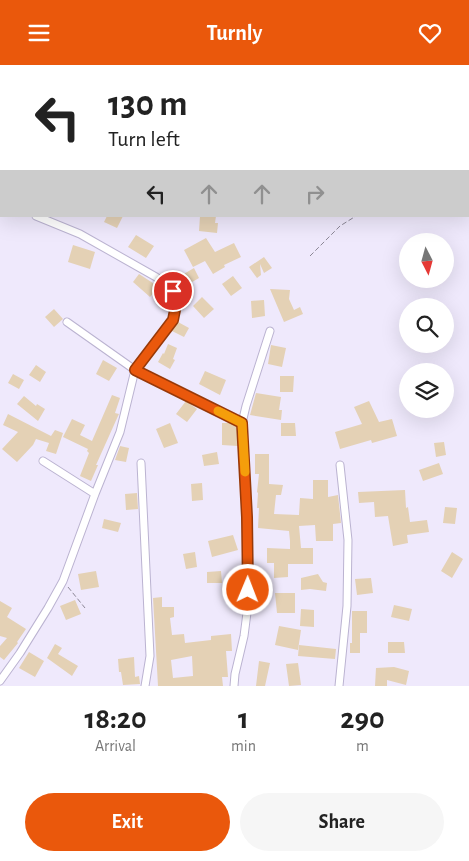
<!DOCTYPE html>
<html lang="en">
<head>
<meta charset="utf-8">
<style>
  :root { --surface:#fff; --page:#f6f6f6; --text:#222; --muted:#767676; --accent:#ea580c }
  body { margin:0; font-family:"Alegreya Sans",sans-serif; background:var(--page); color:var(--text); height:100vh; display:flex; flex-direction:column; font-size:19px; white-space:nowrap }
  * { box-sizing:border-box; margin:0 }
  p { font-size:16px; color:var(--muted) }
  .icon { flex:none; width:28px; height:28px; fill:none; stroke:currentColor; stroke-width:2; stroke-linecap:round; stroke-linejoin:round }
  .map { position:relative; height:621px; overflow:hidden }
  .panel { display:flex; flex-direction:column; background:var(--surface); flex:1 }
  .panel>* { flex:none }
  .guide { position:absolute; left:0px; top:0px; width:470px; height:152px; box-shadow:0 5px 20px #0002; background:#fff; color:var(--text); overflow:hidden }
  .needle { width:32px; rotate:174deg }
  .fabs { position:absolute; left:399px; top:168px; display:grid; gap:10px }
  .fabs a { display:grid; place-items:center; width:55px; height:55px; border-radius:50%; background:var(--surface); box-shadow:0 5px 20px #0002; font-size:25px }
  .pin { position:absolute; display:grid; place-items:center; width:42px; height:42px; color:#fff; margin:-21px; border:2px solid #fff; border-radius:50%; box-shadow:0 1px 5px #0007 }
  .me { position:absolute; width:55px; margin:-28px; rotate:1deg; stroke-linejoin:round; filter:drop-shadow(0 0 4px #0008) }
  .turn { display:flex; align-items:center; gap:18px; height:105px; padding:0 25px; font-size:22px }
  .turn .icon { width:65px; height:65px; stroke-width:2.5 }
  .turn b { display:block; font-size:35px; line-height:42px }
  .lanes { display:flex; align-items:center; height:48px; padding:0 25px; background:#0003; justify-content:center; gap:25px; direction:ltr }
  .lanes .off { opacity:.35 }
  .eta { display:flex; justify-content:space-evenly; align-items:center; height:85px; text-align:center }
  .eta b { font-size:30px; font-weight:700; line-height:35px }
  .action { display:flex; gap:10px; margin-top:auto; padding:10px 25px }
  .action a { flex:1; height:58px; border-radius:30px; background:var(--accent); color:#fff; font-size:20px; font-weight:700; line-height:58px; text-align:center }
  .action a+a { background:var(--page); color:var(--text) }
  header { display:flex; justify-content:space-between; align-items:center; height:65px; padding:0 25px; background:var(--accent); color:#fff; font-size:22px; font-weight:700 }
  .map>svg:first-child { display:block }
  .building { fill:#e4d1b5; fill-rule:evenodd }
  .lines { fill:none; stroke-linecap:round; stroke-linejoin:round }
  .street-casing { stroke:#bbb3d1; stroke-width:9 }
  .path { stroke:#8c8796; stroke-width:1; stroke-dasharray:5 2.5; stroke-linecap:butt }
  .street { stroke:#fff; stroke-width:7 }
  .route-casing { stroke:#983908; stroke-width:12 }
  .route { stroke:#ea580c; stroke-width:9 }
  .slow { stroke:#f59e0b; stroke-width:9 }
</style>
</head>
<body>
<header><svg class="icon" aria-label="menu" viewBox="0 0 24 24"><path d="M4 6h16M4 12h16M4 18h16"/></svg>Turnly<svg class="icon" aria-label="heart" viewBox="0 0 24 24"><path d="M12 20l-8-8c-3-5 5-10 8-4 3-6 11-1 8 4z"/></svg></header>
<div class="map">
<svg width="469" height="621" viewBox="0 0 469 621">
  <rect width="100%" height="100%" fill="#efe9fc"/>
  <path class="building" d="M107,151H123L117,163L104,157Z
    M200,151H216L215,158H218L217,168L199,166Z
    M136,170L154,181L146,193L128,182Z
    M206,173L215,187L234,178L241,192L224,200L225,202L213,209L205,196L193,202L184,185Z
    M73,180L95,187L90,204L68,197Z
    M264,192L272,203L264,208L260,199L261,210L257,213L249,202Z
    M194,203L199,213L187,220L182,210Z
    M139,209L159,222L150,232L133,217Z
    M233,211L242,223L231,231L222,219Z
    M270,224L290,225L289,234L294,245L300,242L303,249L284,257Z
    M202,232L214,244L204,253L193,241Z
    M264,235L265,251L252,253L251,236Z
    M54,244L63,254L54,262L45,252Z
    M178,257L189,263L184,272L172,266Z
    M168,279L177,283L173,294L175,295L170,304L158,297L163,288L164,289Z
    M271,280L286,283L282,302L268,299Z
    M103,295L117,303L109,316L96,309Z
    M36,300L46,307L40,317L29,310Z
    M205,306L226,315L220,330L199,319Z
    M13,309L24,315L19,324L8,318Z
    M280,311H294L293,327H280Z
    M256,328L281,332L279,345H282L281,355L250,350Z
    M112,330L120,333L115,348L119,349L118,351L96,400H98L91,416L80,411L89,388L87,386L88,384L63,372L72,354L85,360L80,370L92,376Z
    M24,331L36,341L37,339L45,344L38,356L17,339Z
    M186,336L197,344L187,357L176,349Z
    M369,336L379,357L392,354L397,371L372,378L371,375L340,384L335,367L362,359L354,342Z
    M8,349L51,371L55,365L63,368L56,389L46,386L49,378L36,374L33,380L17,397L2,384L18,367L3,360Z
    M170,358L178,378L164,383L156,364Z
    M222,358H231L237,361L238,381L222,380Z
    M281,358H295L296,371H281Z
    M444,377L446,390L436,392L434,378Z
    M120,381L129,383L126,397L115,395Z
    M217,387L219,399L204,401L202,390Z
    M255,389H269V419L283,420L281,430H276L274,449L299,450L300,433L313,434V415H328V432L338,430L341,458L333,459V476H316L315,460L299,461L301,483H313V499H288V512L274,513V498H267V483L290,484V476L289,466L258,463L259,443H257L258,428L257,427L259,409H255Z
    M439,398L443,409L423,416L419,405Z
    M202,418L203,435L192,436L191,419Z
    M405,425L406,443L408,442L410,457L427,455L429,467L407,470L408,478L393,481L388,451L375,452L374,437L359,438L358,427Z
    M137,428L138,444L126,445L125,429Z
    M445,442L457,443L455,459L443,458Z
    M104,454L121,458L118,467L102,463Z
    M233,470L238,485L212,492L208,476Z
    M195,487L197,502L186,504L183,489Z
    M452,487L463,494L452,513L441,506Z
    M96,506L99,522L81,525L78,509Z
    M221,506L222,518H207V507Z
    M318,509L323,517L327,518L326,526L310,524L301,525V513Z
    M371,513L373,528L357,530L355,514Z
    M275,528H295V548H277Z
    M162,532V542H174V552L170,553L172,570L184,569L185,578L211,575V571L231,569L232,586H226L228,612H222L223,621H158L153,533ZM192,591L193,611L173,613L171,595Z
    M75,535L81,549L66,555L60,541Z
    M0,536L12,543L7,552L26,564L17,577L18,578L4,595L0,592V581L7,573L0,571Z
    M394,540L412,544L409,556L391,552Z
    M301,544L314,545V562L300,561Z
    M352,546H367V568H360V588H350V578H352Z
    M279,561L301,565L298,585L275,580Z
    M388,577H404L405,588H388Z
    M55,579L62,583L58,589L78,601L72,611L47,593Z
    M299,580L336,584L335,594L298,591Z
    M29,587L44,596L35,612L19,603Z
    M134,592L135,612L139,611L140,619L123,620L121,607H119L118,594Z
    M259,596L270,598L265,621H256Z
    M298,598L301,620L289,621L286,599Z
    M394,602L409,606L406,620L387,615V621H375L376,603Z"/>
  <g class="lines">
    <g class="street-casing">
      <path id="street" d="M448,0V1
        M469,42V43
        M0,140H1
        M67,257L135,305L242,358
        M43,396L95,429
        M141,398L150,591L145,621
        M0,616L20,588L48,543L63,516L95,429L120,367L135,305L173,255L176,240L173,226L156,212L80,169L36,151
        M234,621L235,609L244,571L248,540L249,509L242,358L246,341L270,266
        M339,621L347,541L348,475L340,400"/>
    </g>
    <path class="path" d="M469,66V65
      M310,191L340,161L356,151
      M68,522L85,543"/>
    <use href="#street" class="street"/>
  </g>
  <g class="lines">
    <g class="route-casing">
      <path id="route" d="M173,226L176,240L173,255L135,305L242,358L247,452L248,525"/>
    </g>
    <use href="#route" class="route"/>
    <path class="slow" d="M218,346L242,358L245,407"/>
  </g>
</svg>
<div class="fabs">
<a><svg class="needle" viewBox="-14 -14 28 28"><path d="M0-13l5 13h-10z" fill="#e53935"/><path d="M0 13l5-13h-10z" fill="#767676"/></svg></a>
<a><svg class="icon" aria-label="search" viewBox="0 0 24 24"><circle cx="10" cy="10" r="6"/><path d="M15 15l6 6"/></svg></a>
<a><svg class="icon" aria-label="layers" viewBox="0 0 24 24"><path d="M12 4l9 5-9 5-9-5zM3 14l9 5 9-5"/></svg></a>
</div>
<div class="pin" style="left:173px;top:226px;background:#d93025"><svg class="icon" aria-label="arrive" viewBox="0 0 24 24"><path d="M6 21V4h12l-3 4 3 4H6"/></svg></div>
<svg class="me" style="left:248px;top:525px" viewBox="-20 -20 40 40"><circle r="17" fill="#ea580c" stroke="#fff" stroke-width="3"/><path d="M0-11L8 9 0 5-8 9z" fill="#fff"/></svg>
<div class="guide">
<div class="turn"><svg class="icon" aria-label="left" viewBox="0 0 24 24"><path d="M17 20v-9H6M10 6l-5 5 5 5"/></svg><div><b>130 m</b>Turn left</div></div>
<div class="lanes"><svg class="icon" aria-label="left" viewBox="0 0 24 24"><path d="M17 20v-9H6M10 6l-5 5 5 5"/></svg><svg class="icon off" aria-label="ahead" viewBox="0 0 24 24"><path d="M12 20V5M6 11l6-6 6 6"/></svg><svg class="icon off" aria-label="ahead" viewBox="0 0 24 24"><path d="M12 20V5M6 11l6-6 6 6"/></svg><svg class="icon off" aria-label="right" viewBox="0 0 24 24"><path d="M7 20v-9h11M14 6l5 5-5 5"/></svg></div>
</div>
</div>
<section class="panel">
<div class="eta">
<div><b>18:20</b><p>Arrival</p></div>
<div><b>1</b><p>min</p></div>
<div><b>290</b><p>m</p></div>
</div>
<div class="action"><a>Exit</a><a>Share</a></div>
</section>
</body>
</html>
